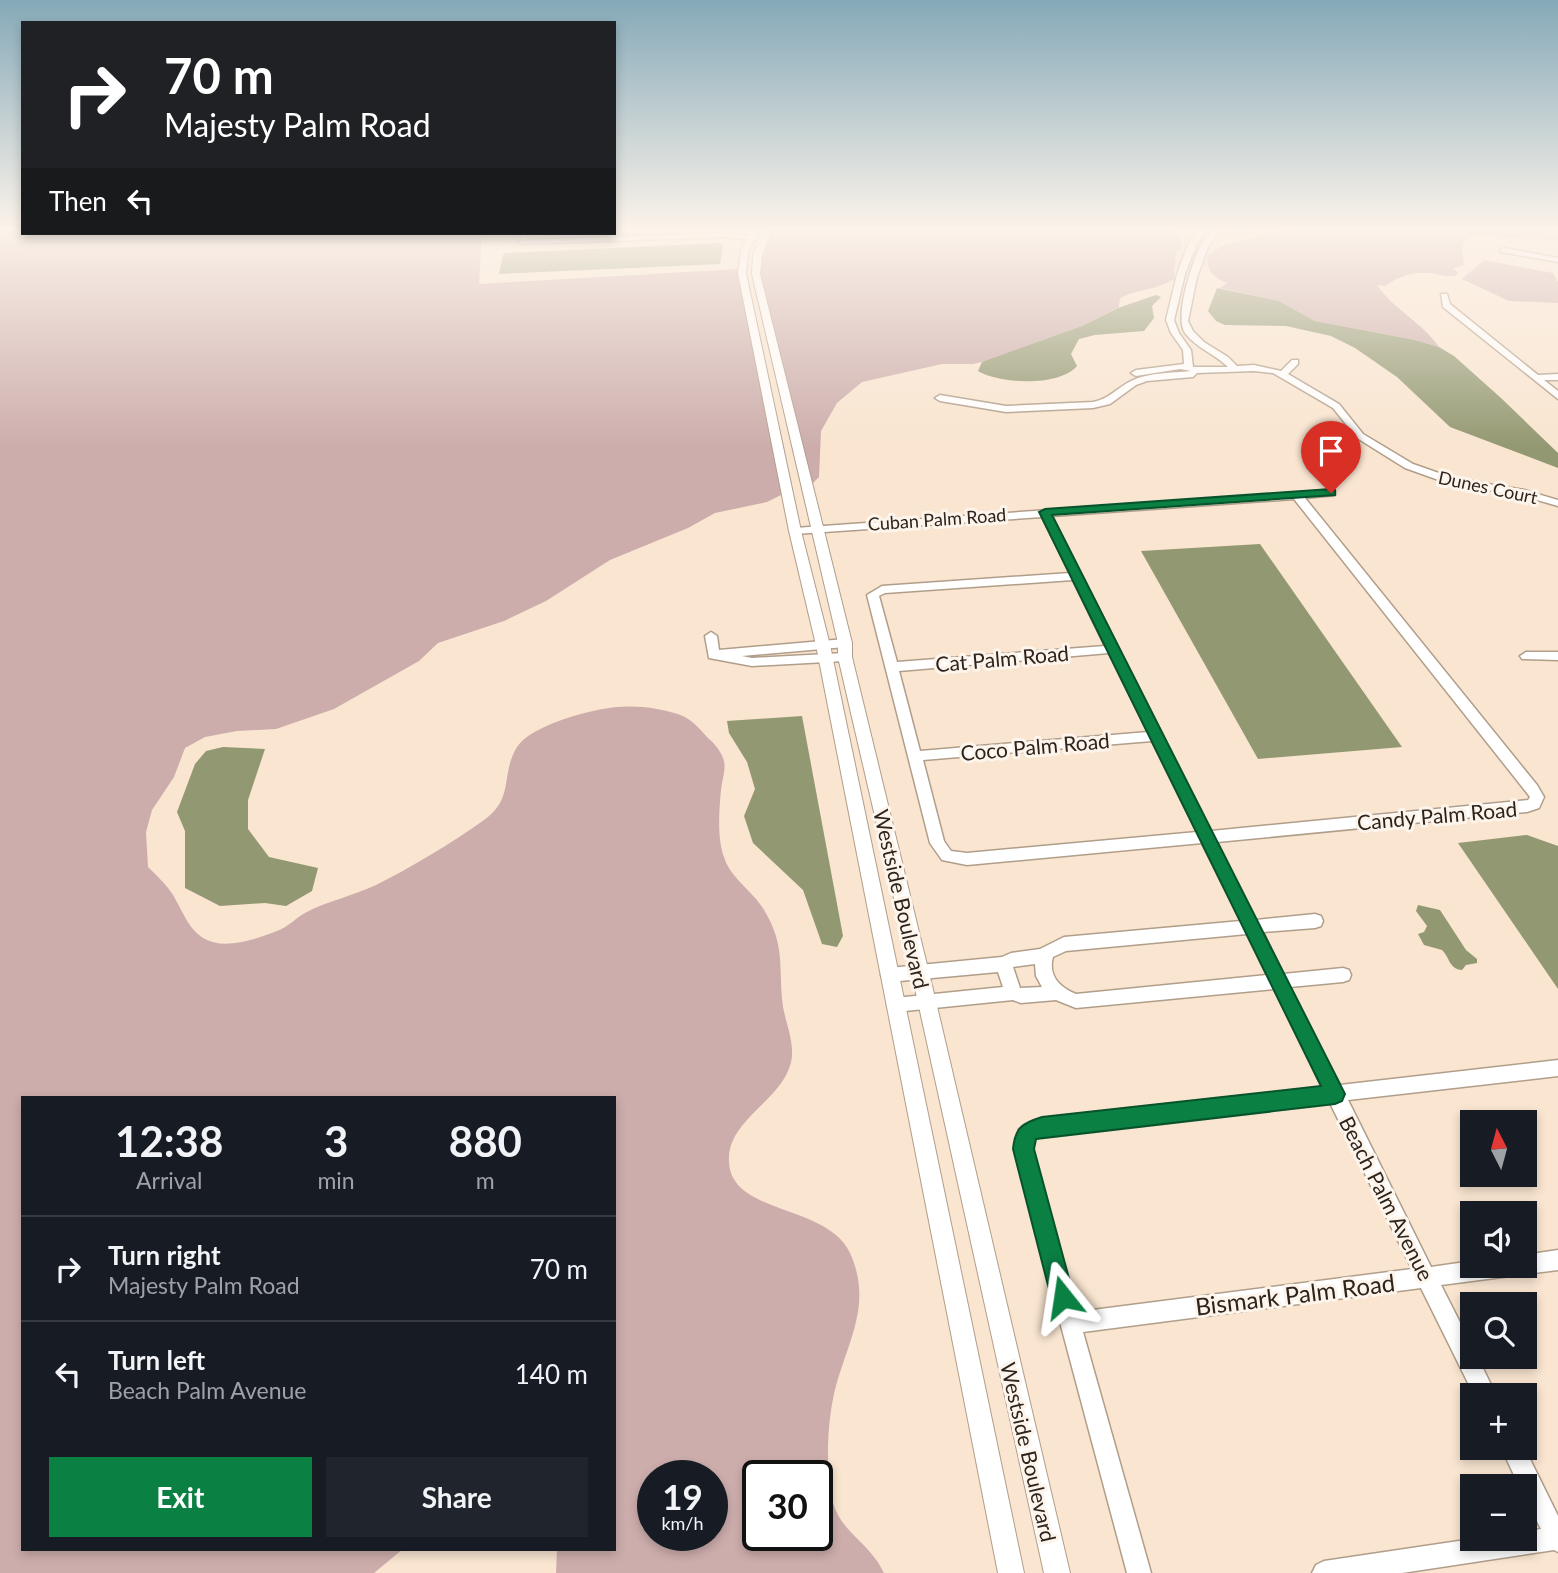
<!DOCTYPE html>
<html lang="en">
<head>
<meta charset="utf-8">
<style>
  :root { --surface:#171b24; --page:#20242c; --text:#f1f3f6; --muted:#9ea1a6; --line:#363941; --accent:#0b8043 }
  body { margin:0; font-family:Lato,sans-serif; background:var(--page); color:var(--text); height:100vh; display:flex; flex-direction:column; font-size:26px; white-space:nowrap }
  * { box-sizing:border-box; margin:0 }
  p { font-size:23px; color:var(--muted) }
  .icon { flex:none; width:38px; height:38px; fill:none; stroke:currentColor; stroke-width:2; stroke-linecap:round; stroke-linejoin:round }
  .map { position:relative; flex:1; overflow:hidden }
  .panel { position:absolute; left:21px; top:1096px; width:595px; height:455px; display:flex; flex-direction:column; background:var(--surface); border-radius:0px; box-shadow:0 4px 10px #0003 }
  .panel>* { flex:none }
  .hud { position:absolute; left:21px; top:21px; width:595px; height:214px; border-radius:0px; box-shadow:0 4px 10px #0003; background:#202124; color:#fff; overflow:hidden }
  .needle { width:46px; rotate:354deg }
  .tools { position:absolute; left:1460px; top:1110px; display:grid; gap:14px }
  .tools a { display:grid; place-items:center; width:77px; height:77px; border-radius:0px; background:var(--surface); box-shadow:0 4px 10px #0003; font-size:35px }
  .speed { position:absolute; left:637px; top:1460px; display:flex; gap:14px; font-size:35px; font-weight:700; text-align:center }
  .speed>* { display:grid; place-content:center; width:91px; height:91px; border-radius:50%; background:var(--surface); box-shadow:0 4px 10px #0003; line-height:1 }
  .speed small { font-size:18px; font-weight:400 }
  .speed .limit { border:4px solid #111; border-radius:10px; background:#fff; color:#111 }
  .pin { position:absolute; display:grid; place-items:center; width:60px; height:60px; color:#fff; margin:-72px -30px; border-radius:50% 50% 50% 0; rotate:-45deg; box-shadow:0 0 7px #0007 }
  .pin .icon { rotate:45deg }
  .me { position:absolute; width:77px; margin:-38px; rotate:345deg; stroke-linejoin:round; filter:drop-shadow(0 0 5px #0008) }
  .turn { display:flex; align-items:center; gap:24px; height:147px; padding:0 28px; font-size:32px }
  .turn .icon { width:91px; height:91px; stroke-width:2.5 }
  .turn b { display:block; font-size:49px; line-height:60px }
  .then { display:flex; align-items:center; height:66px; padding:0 28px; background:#0003; gap:14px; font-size:26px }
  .eta { display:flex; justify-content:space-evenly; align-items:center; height:119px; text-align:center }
  .eta b { font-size:42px; font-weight:700; line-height:49px }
  .cta { display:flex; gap:14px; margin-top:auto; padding:14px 28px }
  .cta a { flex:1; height:80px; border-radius:0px; background:var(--accent); color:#fff; font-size:28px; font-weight:700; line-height:80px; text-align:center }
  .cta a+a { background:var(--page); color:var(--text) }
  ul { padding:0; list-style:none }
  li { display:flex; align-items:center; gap:21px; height:105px; padding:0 28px; border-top:2px solid var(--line) }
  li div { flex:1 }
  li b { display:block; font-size:26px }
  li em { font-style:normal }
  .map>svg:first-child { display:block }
  .built { fill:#f3dabf }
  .green { fill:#ccadac; fill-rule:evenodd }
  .water { fill:#929871 }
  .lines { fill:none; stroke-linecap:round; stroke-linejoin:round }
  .minor-casing { stroke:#b19e8a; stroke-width:3 }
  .tertiary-casing { stroke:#b19e8a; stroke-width:2 }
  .minor { fill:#fff; fill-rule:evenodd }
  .tertiary { fill:#fff; fill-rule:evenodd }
  .route { fill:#0b8043; stroke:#07532c; stroke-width:2 }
  .labels { text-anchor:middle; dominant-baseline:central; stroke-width:6; stroke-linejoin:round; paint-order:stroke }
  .far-street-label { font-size:18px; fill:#2c241d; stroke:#fdf5ec }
  .street-label { font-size:21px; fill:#2c241d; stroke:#fdf5ec }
  .near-street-label { font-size:24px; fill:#2c241d; stroke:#fdf5ec }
</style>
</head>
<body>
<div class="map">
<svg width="1558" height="1573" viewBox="0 0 1558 1573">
  <rect width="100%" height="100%" fill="#f9e5d0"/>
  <path class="built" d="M1167,228H1237L1231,231L1218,249L1208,256L1209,267H1175L1176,251L1182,248V244L1179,236Z"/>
  <path class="green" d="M0,228H23V233H482L479,284L739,269L783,494L767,502L715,513L688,528L610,560L546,601L504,621L438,643L419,661L334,709L276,729L237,731L205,737L185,748L174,777L152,810L146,832L148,867C156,875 165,883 171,892C182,908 187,929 205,939C224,950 257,939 277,931C288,927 296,918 305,913C327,901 353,896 376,885C410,868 452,843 484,820C515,798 500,775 517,747C531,725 592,709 617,707C637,705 663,708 683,716C693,721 700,729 708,738C714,743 720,750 723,758C727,767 722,780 721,790C719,811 717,838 724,857C730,878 753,891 764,910C786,946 778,967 783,1007C786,1023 793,1039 792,1056C788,1099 726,1118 729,1162C731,1215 828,1204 850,1253C875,1308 843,1348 833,1399C827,1429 826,1469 832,1499C840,1533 869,1541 884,1573H556L557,1549H614V1097H23V1549H403L374,1573H0ZM653,1475H712V1535H653ZM758,1475H817V1535H758Z
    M771,228H1166L1179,236L1182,248L1176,251L1174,279C1158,290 1138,289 1120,298L1119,307L1082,326L990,360L973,364H942L862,382L837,403L821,431L819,477L812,484L760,273L762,248Z
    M1318,228H1558V240L1473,236C1458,244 1463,251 1464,265L1453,268L1458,273L1457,275C1446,278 1439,274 1428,273C1414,271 1395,278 1385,286L1377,285C1393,309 1423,323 1439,347L1415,340L1315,321L1279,301L1220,288L1227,283C1215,278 1205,271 1208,256L1222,246L1273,232Z
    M1484,260L1553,273L1558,282V303L1509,301L1462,279Z"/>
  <path class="water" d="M719,243L723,246L720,264L499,274L503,255L506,253Z
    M1217,288L1279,301L1315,321L1415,340L1439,347L1454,356L1501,398L1558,453V468L1450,427L1397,377L1355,348L1331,336L1286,326L1225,325L1216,321L1208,311Z
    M1156,295L1161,297L1152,306L1154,318L1144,331L1095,335L1079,339L1071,354L1077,366C1059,387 1000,384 978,371L982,362L1082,326L1118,308Z
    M1260,544L1402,747L1258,759L1141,551Z
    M802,716L843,936L837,947L822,944L803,890L753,843L744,816L755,789L747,762L729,733L727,721Z
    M223,747L265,749L248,800V829L269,857L318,868L312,891L286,906L265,903L220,906L185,888V831L177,812L195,764L206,751Z
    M1527,835L1558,846V989L1458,843Z
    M1418,905L1440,910L1466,950L1477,959V963L1466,965L1462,970C1449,969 1450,958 1442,950L1424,945L1418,934L1424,932L1427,926L1416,911Z"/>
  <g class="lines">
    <g class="minor-casing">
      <path id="minor" d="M727,228H735L731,233L767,239L763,241L726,237L523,244L519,242L522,233H528L527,240L724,233Z
        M1201,228H1209L1197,243L1185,274L1174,320L1179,333L1191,350L1193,367H1228C1215,354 1196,348 1185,333C1174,317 1192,262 1201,245C1204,239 1210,233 1215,228H1223L1209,245L1197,277L1188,321L1193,331L1204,342L1228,357L1237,366L1254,365L1281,371L1292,360H1298V364L1288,374L1339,404L1363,434L1413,464L1453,478L1524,490L1558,500V506L1523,496L1447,483L1405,468L1357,438L1333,408L1273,373L1254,371L1197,373L1193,377L1147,381L1136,385L1110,404L1093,408L1006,412L940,401L935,398L940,395L1006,406L1093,402C1109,399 1117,388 1131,381C1149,372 1172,373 1191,371L1180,369L1136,376L1131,373L1136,370L1184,364L1183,350L1171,333L1166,320L1177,274L1189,242Z
        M1240,228H1255L1251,230Z
        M1504,248L1558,258V262L1501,252L1500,250Z
        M1441,294H1447L1450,304L1538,375L1558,374V380H1544L1558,391V399L1443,307Z
        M1331,490L1335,491V495L1305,498L1537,785L1544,797L1539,808L1527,812L1217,842L1256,920L1315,914L1321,916L1323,921L1321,926L1315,928L1263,932L1283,974L1343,968L1349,970L1351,975L1349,980L1343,982L1290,987L1340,1085L1558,1060V1076L1348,1100L1431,1267L1472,1261V1265H1524V1255L1558,1250V1270L1441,1285L1472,1346V1356H1477L1496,1395H1474L1421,1288L1083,1332L1151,1573H1127L1021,1176C1016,1159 1012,1145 1019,1129L1042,1118L1322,1087L1274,989L1076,1008L1056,1000L1021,1003L1013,1000L895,1012L889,1010L887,1005L889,1000L895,998L1003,987L998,972L889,982L883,980L881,975L883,970L889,968L1002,957L1011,953L1040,949L1064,937L1241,921L1202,843L967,865L942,860L930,843L867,595L882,586L1070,573L1042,517L795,534L790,531L795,528ZM1294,499L1527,793L1530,797L1528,800L1211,831L1052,516ZM1073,580L1105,646L897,662L879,596L885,593ZM1109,653L1148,732L920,751L899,671ZM1152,741L1197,832L967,853L951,851L944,841L923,760ZM1247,934L1267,975L1076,994C1059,987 1048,975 1053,957L1066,951ZM1035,964L1036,976L1042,987L1020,988L1013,967ZM1330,1103L1412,1269L1077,1312L1032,1149L1033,1140L1043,1136Z
        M711,632L717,636L719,650L845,639L851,643L845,647L742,656L752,658L845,653L851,657L845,661L752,666L709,658L705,636Z
        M1526,652H1558V660L1522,659L1520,656Z
        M1501,1447H1524L1558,1516V1552L1554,1550L1402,1573H1312L1316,1565L1324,1561L1479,1538H1524V1531L1541,1529L1524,1496V1486H1519Z"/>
    </g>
    <g class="tertiary-casing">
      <path id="tertiary" d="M752,228H760L749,250L746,273L801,531L830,645L1024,1573H998L816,645L789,531L738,273L741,250Z
        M764,228H772L762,256L760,274L852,643V657L936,1002L1070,1573H1044L918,1002L838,657V643L752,274L753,256Z"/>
    </g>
    <use href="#minor" class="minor"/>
    <use href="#tertiary" class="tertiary"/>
  </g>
  <linearGradient id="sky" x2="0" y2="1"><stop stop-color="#85a9b8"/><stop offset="0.51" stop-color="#fcf3ea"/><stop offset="1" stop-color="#fcf3ea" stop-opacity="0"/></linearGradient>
  <rect width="1558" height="448" fill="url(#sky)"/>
  <path class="route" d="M1331,489L1335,490V495L1052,515L1345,1094L1342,1101L1335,1104L1036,1139L1034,1149L1074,1297L1071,1306L1063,1309L1055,1306L1051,1297L1013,1149C1015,1127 1023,1123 1042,1117L1321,1086L1039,512L1045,509Z"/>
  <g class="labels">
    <g class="far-street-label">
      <text transform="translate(1488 487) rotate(12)">Dunes Court</text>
      <text transform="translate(937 519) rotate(-4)">Cuban Palm Road</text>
    </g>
    <g class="street-label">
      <text transform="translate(1002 658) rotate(-5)">Cat Palm Road</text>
      <text transform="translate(1035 746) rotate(-5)">Coco Palm Road</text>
      <text transform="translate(1437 815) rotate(-5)">Candy Palm Road</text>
      <text transform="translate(902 899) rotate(77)">Westside Boulevard</text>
      <text transform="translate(1387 1198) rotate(63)">Beach Palm Avenue</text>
      <text transform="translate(1029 1452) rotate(77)">Westside Boulevard</text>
    </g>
    <g class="near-street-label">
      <text transform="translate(1295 1294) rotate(-7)">Bismark Palm Road</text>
    </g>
  </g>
</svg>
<div class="tools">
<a><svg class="needle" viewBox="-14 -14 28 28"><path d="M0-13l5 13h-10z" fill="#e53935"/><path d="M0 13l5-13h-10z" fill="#9ea1a6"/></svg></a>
<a><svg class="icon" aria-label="sound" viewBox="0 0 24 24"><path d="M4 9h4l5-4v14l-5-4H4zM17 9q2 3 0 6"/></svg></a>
<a><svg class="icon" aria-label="search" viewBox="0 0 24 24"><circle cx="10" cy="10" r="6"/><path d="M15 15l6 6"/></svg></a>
<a>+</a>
<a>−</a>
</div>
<div class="speed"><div>19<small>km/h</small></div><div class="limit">30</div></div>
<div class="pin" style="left:1331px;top:493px;background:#d93025"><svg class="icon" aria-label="arrive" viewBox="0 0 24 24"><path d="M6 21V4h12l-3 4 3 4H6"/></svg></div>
<svg class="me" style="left:1063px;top:1297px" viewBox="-20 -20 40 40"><path d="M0-17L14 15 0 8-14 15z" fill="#0b8043" stroke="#fff" stroke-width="4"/></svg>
<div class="hud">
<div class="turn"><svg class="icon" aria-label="right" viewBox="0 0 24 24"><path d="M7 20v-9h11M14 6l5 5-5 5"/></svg><div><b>70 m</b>Majesty Palm Road</div></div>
<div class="then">Then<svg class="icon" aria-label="left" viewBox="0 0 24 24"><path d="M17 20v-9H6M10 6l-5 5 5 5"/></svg></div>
</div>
<section class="panel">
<div class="eta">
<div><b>12:38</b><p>Arrival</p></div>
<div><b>3</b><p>min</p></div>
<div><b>880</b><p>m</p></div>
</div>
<ul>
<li><svg class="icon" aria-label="right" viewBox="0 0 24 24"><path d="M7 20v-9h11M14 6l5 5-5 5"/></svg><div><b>Turn right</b><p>Majesty Palm Road</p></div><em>70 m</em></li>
<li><svg class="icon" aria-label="left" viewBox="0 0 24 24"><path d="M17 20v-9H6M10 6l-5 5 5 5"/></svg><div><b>Turn left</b><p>Beach Palm Avenue</p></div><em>140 m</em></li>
</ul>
<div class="cta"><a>Exit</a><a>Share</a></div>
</section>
</div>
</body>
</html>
